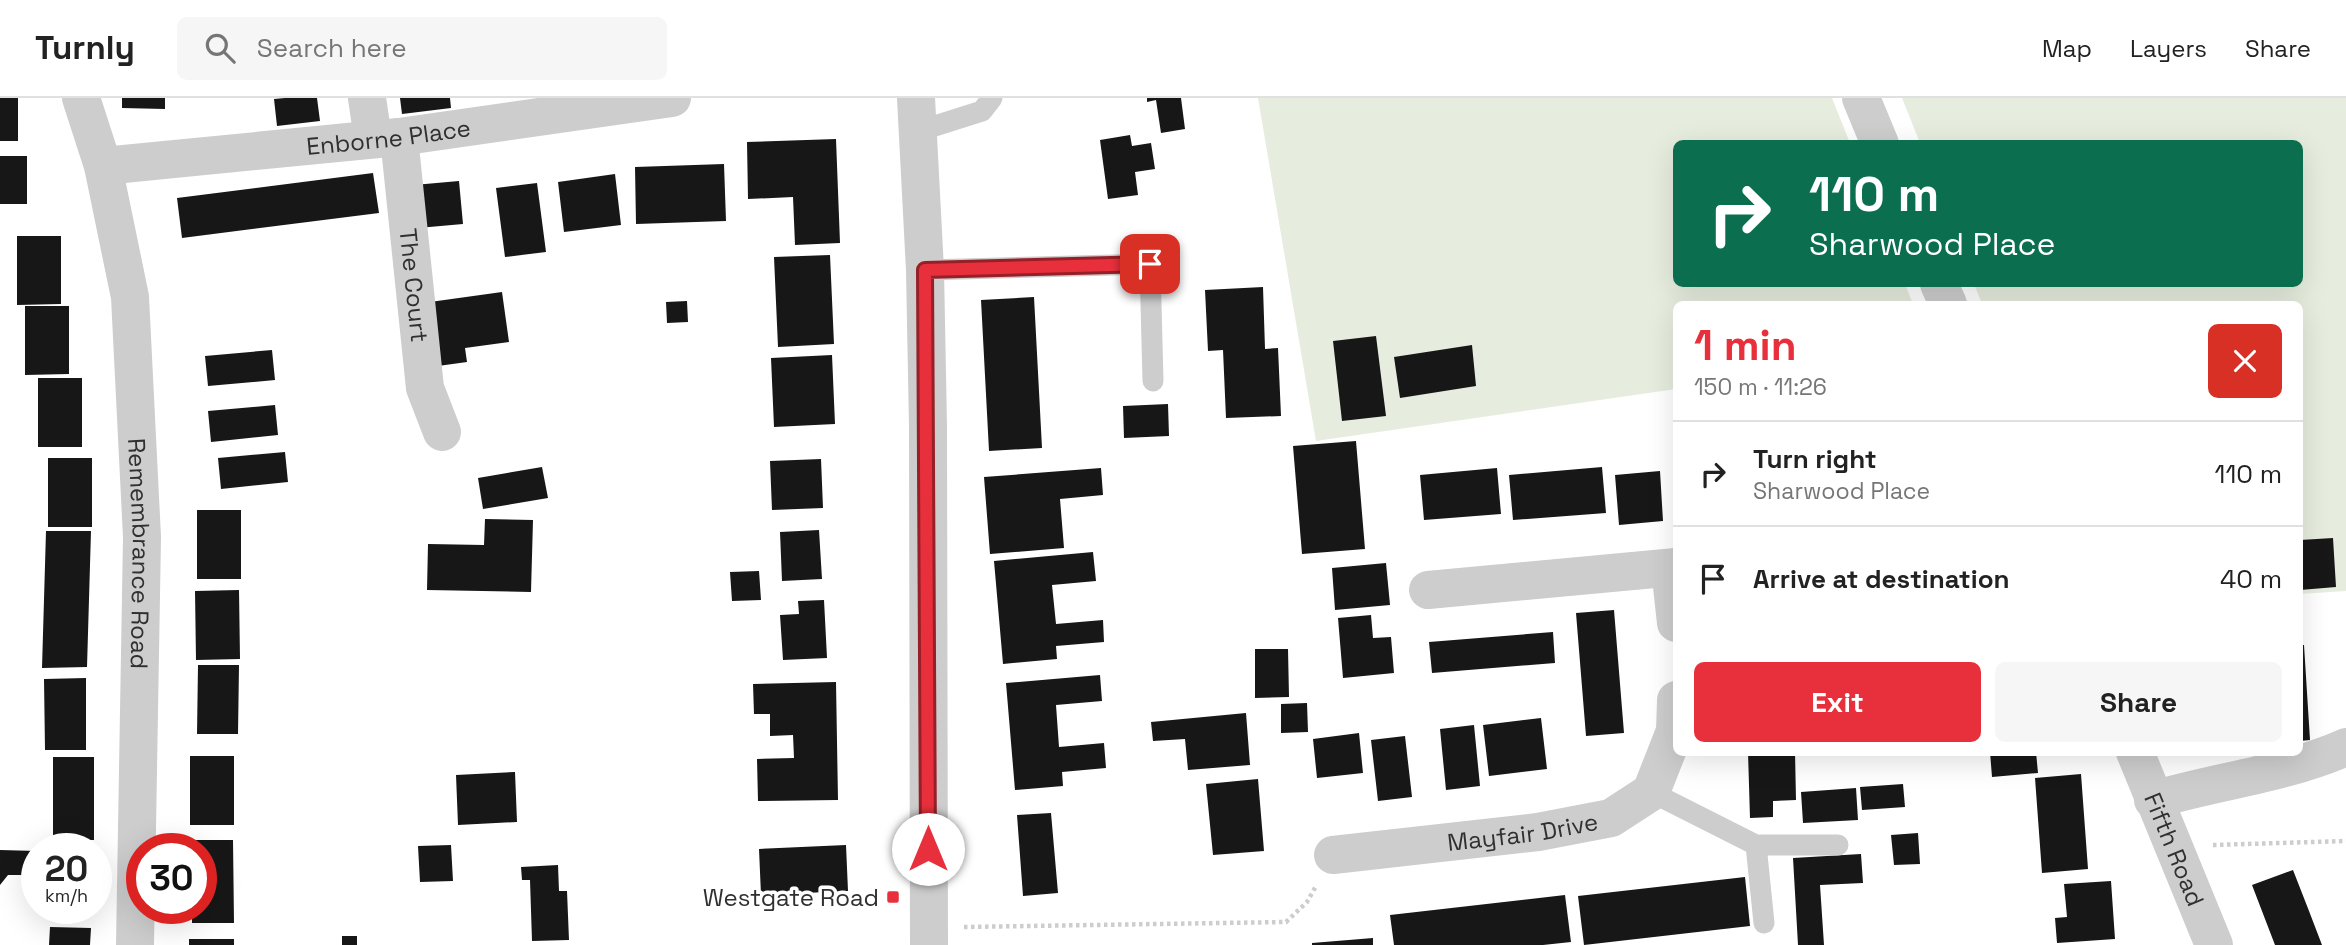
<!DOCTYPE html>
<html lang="en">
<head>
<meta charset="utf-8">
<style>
  :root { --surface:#fff; --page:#f6f6f6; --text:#222; --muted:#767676; --line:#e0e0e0; --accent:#e8303c }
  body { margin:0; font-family:"Space Grotesk",sans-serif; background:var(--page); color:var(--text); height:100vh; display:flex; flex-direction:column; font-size:26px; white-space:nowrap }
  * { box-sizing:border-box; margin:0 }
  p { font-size:23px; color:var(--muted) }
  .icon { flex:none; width:38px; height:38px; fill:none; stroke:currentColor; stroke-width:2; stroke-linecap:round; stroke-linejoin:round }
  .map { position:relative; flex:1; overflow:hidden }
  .sheet { position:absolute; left:1673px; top:203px; width:630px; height:455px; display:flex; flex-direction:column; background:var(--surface); border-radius:10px; box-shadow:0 7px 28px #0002 }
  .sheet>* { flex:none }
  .top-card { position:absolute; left:1673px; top:42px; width:630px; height:147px; border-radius:10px; box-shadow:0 7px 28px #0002; background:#0b6e4f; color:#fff; overflow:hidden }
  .speed { position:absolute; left:21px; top:735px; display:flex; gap:14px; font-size:35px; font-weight:700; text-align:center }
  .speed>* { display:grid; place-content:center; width:91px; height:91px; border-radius:50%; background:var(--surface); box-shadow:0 7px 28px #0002; line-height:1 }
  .speed small { font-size:18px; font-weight:400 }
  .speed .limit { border:10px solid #d22; background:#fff; color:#111 }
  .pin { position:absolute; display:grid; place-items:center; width:60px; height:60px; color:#fff; margin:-30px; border-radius:14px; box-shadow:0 4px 10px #0006 }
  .me { position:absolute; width:77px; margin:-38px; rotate:0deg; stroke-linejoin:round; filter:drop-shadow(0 0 5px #0008) }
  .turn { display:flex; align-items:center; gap:24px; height:147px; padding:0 21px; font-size:32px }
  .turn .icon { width:91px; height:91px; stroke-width:2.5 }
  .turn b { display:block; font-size:49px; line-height:60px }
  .round { display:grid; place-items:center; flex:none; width:74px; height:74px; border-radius:10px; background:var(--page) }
  .summary { display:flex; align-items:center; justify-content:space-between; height:119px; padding:0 21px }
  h1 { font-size:42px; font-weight:700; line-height:52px; color:var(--accent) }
  .cta { display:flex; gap:14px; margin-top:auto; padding:14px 21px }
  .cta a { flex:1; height:80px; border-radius:10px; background:var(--accent); color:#fff; font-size:28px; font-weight:700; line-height:80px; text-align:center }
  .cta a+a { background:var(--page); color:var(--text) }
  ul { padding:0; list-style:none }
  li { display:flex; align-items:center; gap:21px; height:105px; padding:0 21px; border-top:2px solid var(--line) }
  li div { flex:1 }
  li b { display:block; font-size:26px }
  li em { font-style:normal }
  header { display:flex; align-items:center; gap:42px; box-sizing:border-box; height:98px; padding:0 35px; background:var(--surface); border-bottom:2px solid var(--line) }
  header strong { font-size:33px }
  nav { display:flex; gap:38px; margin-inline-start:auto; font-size:24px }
  .search { width:490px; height:63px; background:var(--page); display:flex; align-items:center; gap:18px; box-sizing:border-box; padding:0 24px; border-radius:10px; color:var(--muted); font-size:26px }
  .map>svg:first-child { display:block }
  .green { fill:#e6edde }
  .building { fill:#171717 }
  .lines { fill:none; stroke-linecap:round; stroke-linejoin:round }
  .path { stroke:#cdcdcd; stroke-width:4.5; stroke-dasharray:3.5 3.5; stroke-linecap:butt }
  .lane { stroke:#cdcdcd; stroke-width:21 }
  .street { stroke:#cdcdcd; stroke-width:38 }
  .route-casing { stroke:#971f27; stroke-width:18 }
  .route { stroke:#e8303c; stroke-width:12 }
  .poi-dot { fill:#e8303c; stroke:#fff; stroke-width:2.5 }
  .labels { text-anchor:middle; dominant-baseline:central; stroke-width:7; stroke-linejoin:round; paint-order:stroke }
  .street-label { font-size:24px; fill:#303030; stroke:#fff }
  .poi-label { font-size:24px; fill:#303030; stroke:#fff; text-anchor:end }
</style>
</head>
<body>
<header>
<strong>Turnly</strong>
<div class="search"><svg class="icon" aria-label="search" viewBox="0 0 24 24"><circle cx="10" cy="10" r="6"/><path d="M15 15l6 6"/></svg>Search here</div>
<nav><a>Map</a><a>Layers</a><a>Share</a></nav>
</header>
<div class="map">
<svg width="2346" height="847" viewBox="0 0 2346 847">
  <rect width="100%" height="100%" fill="#fff"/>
  <path class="green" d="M1258,0H1832L1850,45L1676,46V186H1905L1913,206H1676V291L1316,343Z
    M1902,0H2346V493L2300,496V206H1982L1974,186H2300V46L1920,45Z"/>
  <path class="building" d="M0,0H18V43H0Z
    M122,0H165V11L122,10Z
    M285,0H317L320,23L277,28L274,1Z
    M400,0H450L451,10L402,16Z
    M1147,0H1181L1185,31L1161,35L1156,2L1147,4Z
    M1130,37L1132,48L1151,45L1155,71L1135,74L1138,97L1108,101L1100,42Z
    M836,41L840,145L795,147L793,99L748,101L747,44Z
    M0,58H27V106H0Z
    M724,66L726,123L636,126L635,69Z
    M373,75L379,115L182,140L177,100Z
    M615,76L621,127L564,134L558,84Z
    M459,83L463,126L418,130L414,87Z
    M537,85L546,154L505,159L496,90Z
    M17,138H61V206L17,207Z
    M830,157L834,246L778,249L774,159Z
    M1263,189L1265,251L1278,250L1281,318L1226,320L1223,252L1208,253L1205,192Z
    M502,194L509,244L465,250L467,264L438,268L430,204Z
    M1034,199L1042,350L989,353L981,202Z
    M687,203L688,224L667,225L666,204Z
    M25,208H69V276L25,277Z
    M1376,238L1386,318L1342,323L1333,243Z
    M1472,247L1476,288L1400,300L1394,259Z
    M272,252L275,282L208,288L205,258Z
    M832,257L835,326L774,329L771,260Z
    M38,280H82V349H38Z
    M1168,306L1169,338L1124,340L1123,308Z
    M275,307L278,337L211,344L208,313Z
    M1356,343L1365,451L1302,456L1293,348Z
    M285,354L288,384L221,391L218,360Z
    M48,360H92V429H48Z
    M821,361L823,410L772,412L770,363Z
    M542,369L548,400L483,411L478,380Z
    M1602,369L1606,415L1513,422L1509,377Z
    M1101,370L1103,397L1060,401L1064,450L990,456L984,379Z
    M1497,370L1501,416L1424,422L1420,377Z
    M1660,373L1663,423L1619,427L1615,377Z
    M197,412H241V481H197Z
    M485,421L533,422L531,494L427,492L428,446L484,447Z
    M819,432L822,481L782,483L780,434Z
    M46,433H91L87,569L42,570Z
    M2333,440L2336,489L2300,492V442Z
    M1093,454L1096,483L1052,487L1056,526L1103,522L1104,544L1056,548L1057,561L1003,566L994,463Z
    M1386,465L1390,507L1335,512L1332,470Z
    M759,473L761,502L732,503L730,474Z
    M239,492L240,561L196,562L195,493Z
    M824,502L827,560L783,562L780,517L799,516L798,503Z
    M1614,512L1624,635L1586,638L1576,515Z
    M1371,517L1373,540L1391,539L1394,575L1343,580L1338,520Z
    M1553,534L1555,565L1432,575L1429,544Z
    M2300,547H2304L2310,642L2300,643Z
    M1255,551H1288L1289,599L1255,600Z
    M198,567H239L238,636H197Z
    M1100,577L1102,603L1056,607L1059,649L1104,645L1106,670L1062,674L1063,688L1015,692L1006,585Z
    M86,580V652H45L44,581Z
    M836,584L838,702L758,703L757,661L794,660L793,637L770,638V616H754L753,586Z
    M1307,605L1308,634L1281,635V606Z
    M1246,615L1250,667L1188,672L1185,641L1153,643L1151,624Z
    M1541,620L1547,671L1489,678L1483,627Z
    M1474,627L1480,688L1446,692L1440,631Z
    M1359,635L1363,675L1317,680L1313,641Z
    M1405,638L1412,699L1378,703L1371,642Z
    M1748,654H1795L1796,702L1773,703V719L1750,720Z
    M1990,654H2036L2038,675L1992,679Z
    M190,658H234V727H190Z
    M53,659H94V742H53Z
    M515,674L517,724L458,727L456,677Z
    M2081,676L2088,771L2042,775L2035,680Z
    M1258,681L1264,753L1213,757L1206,686Z
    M1903,686L1905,709L1862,712L1860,689Z
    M1856,690L1858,722L1803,725L1801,694Z
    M1051,715L1058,795L1023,798L1017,717Z
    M1918,735L1920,766L1894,767L1891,737Z
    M192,742H233L234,825H192V810H201V751H192Z
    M451,747L453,783L420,784L418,748Z
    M846,747L848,793L761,797L759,751Z
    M0,752L37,753V777H8L0,787Z
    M1861,756L1863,785L1820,787L1824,847H1798L1793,760Z
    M558,767L559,793H567L569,842L532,843L530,782H522L521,769Z
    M2293,772L2309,813L2322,847H2275L2252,787Z
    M1745,779L1750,828L1584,847L1578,798Z
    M2111,783L2115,841L2057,845L2055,820L2067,819L2064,786Z
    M1565,797L1571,844L1543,847H1394L1390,817Z
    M50,829L91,830L90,847H49Z
    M342,838H357V847H342Z
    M1373,840V847H1312V845Z
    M189,841H234V847H189Z"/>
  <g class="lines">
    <path class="path" d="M2213,747L2346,743
      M964,829L1286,824L1307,804L1316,788"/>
    <path class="lane" d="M919,33L982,13L992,0
      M925,172L1150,166L1153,283
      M1651,694L1756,747H1838
      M1756,747L1764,825"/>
    <g class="street">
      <path id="s1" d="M81,0L103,68L130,199L142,439L135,847"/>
      <path d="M367,0L373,41"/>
      <path d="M916,0L925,172L928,328L929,847"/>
      <path d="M1861,0L1880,46"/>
      <path id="s2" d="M399,39L425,290L442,334"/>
      <path id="s3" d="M103,68L399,39L672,0"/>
      <path d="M1939,186L1948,206"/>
      <path d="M1670,470L1676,525"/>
      <path d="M1428,492L1676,469"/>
      <path id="s4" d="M2135,654L2214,847"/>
      <path d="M2153,702C2217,683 2285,676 2346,649"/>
      <path id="s5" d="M1333,757L1538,734L1611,720L1651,694L1675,633L1676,602"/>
    </g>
  </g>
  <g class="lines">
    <g class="route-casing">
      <path id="route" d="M928,751L925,172L1150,166"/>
    </g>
    <use href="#route" class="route"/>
  </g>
  <rect class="poi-dot" x="886" y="792" width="14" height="14" rx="3.5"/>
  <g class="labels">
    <g class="street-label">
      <text stroke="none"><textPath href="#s3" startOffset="287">Enborne Place</textPath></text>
      <text stroke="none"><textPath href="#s2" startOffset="149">The Court</textPath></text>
      <text stroke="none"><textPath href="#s1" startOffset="462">Remembrance Road</textPath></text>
      <text stroke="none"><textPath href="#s5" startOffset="191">Mayfair Drive</textPath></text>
      <text stroke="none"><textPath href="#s4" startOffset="105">Fifth Road</textPath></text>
    </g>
    <g class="poi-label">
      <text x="879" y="799">Westgate Road</text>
    </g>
  </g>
</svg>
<div class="speed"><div>20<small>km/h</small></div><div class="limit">30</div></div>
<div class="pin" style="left:1150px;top:166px;background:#d93025"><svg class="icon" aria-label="arrive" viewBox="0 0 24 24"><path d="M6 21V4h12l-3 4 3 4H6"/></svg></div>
<svg class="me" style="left:928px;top:751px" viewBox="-20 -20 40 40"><circle r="19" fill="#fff"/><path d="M0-13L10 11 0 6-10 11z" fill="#e8303c"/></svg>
<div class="top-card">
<div class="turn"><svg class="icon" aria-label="right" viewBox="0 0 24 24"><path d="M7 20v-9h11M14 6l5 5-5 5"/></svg><div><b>110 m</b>Sharwood Place</div></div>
</div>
<section class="sheet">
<div class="summary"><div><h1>1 min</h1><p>150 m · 11:26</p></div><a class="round" style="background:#d93025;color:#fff"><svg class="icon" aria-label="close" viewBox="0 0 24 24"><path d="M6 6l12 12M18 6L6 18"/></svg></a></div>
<ul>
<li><svg class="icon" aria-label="right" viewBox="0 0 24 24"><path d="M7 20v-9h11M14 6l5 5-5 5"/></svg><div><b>Turn right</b><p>Sharwood Place</p></div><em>110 m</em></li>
<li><svg class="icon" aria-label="arrive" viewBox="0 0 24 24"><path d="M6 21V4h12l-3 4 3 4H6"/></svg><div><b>Arrive at destination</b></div><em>40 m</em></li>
</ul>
<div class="cta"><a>Exit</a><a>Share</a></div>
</section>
</div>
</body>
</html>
